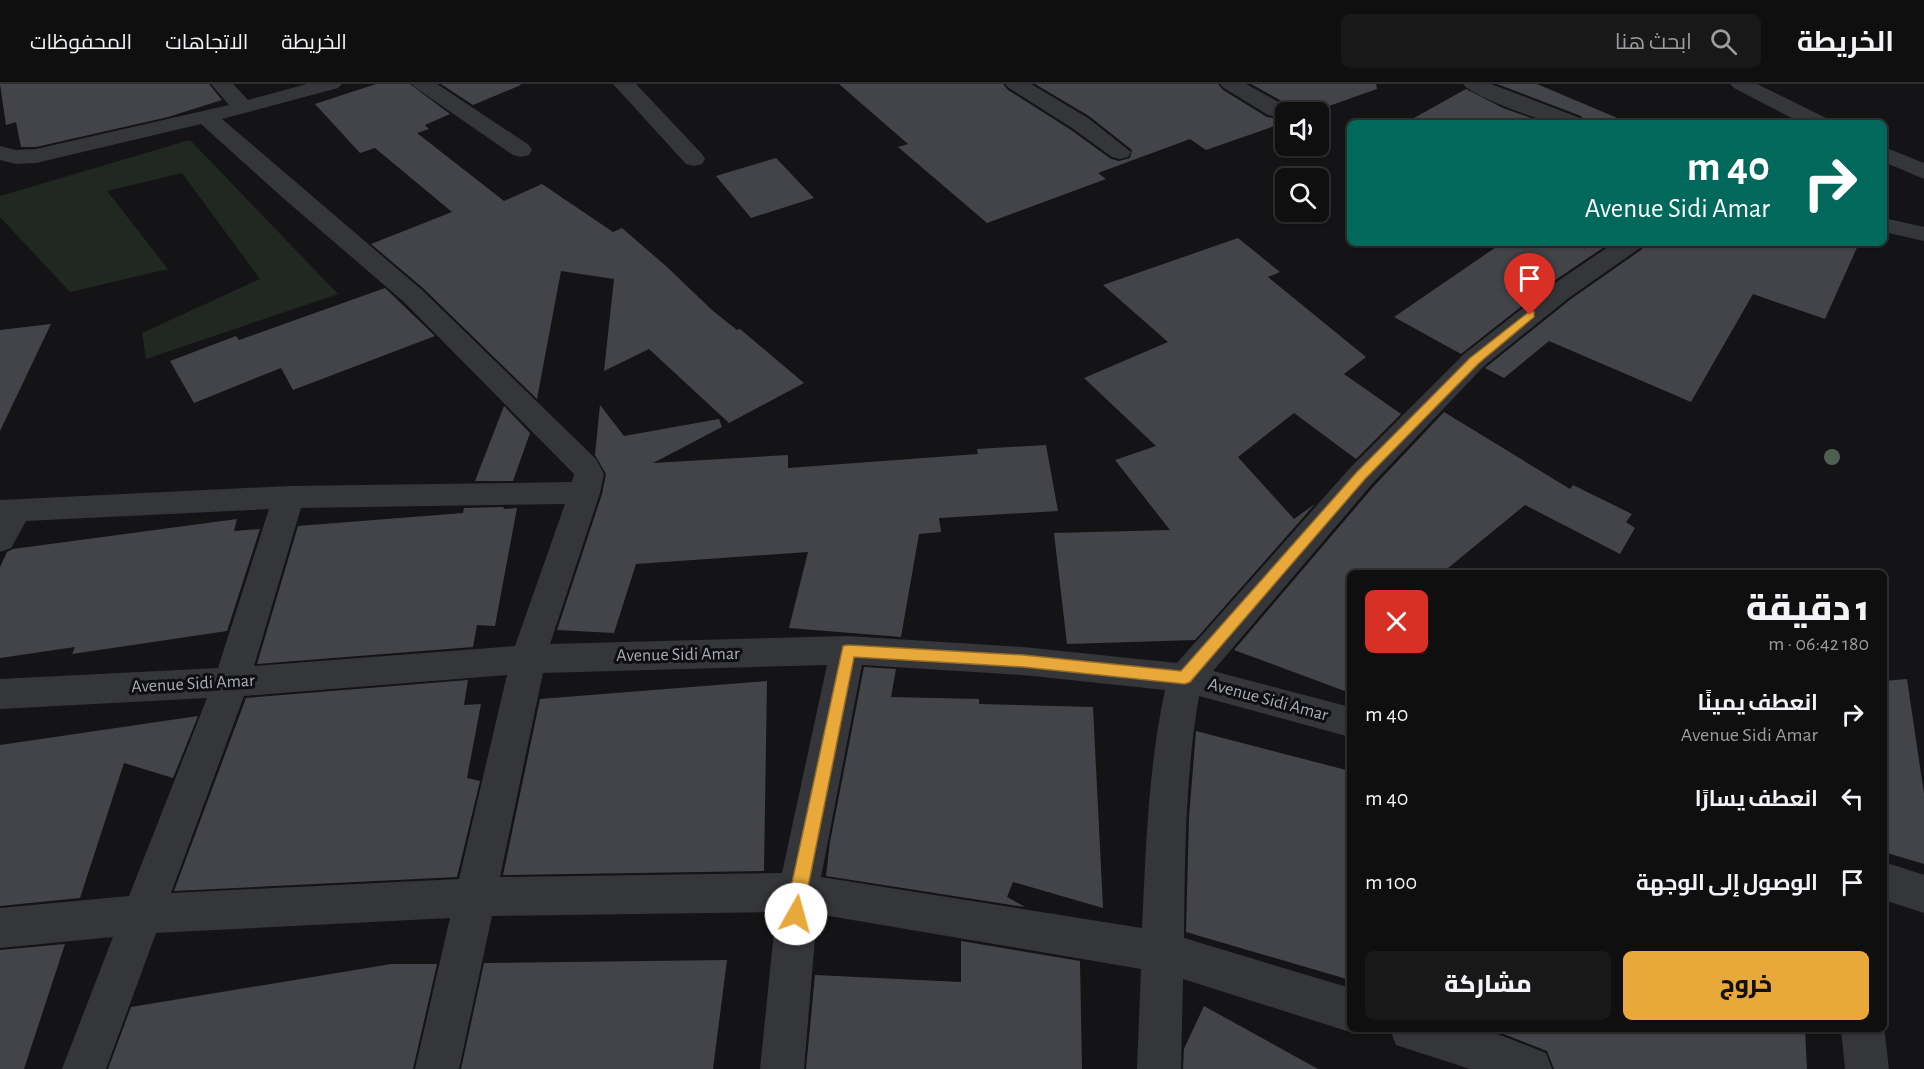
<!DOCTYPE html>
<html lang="ar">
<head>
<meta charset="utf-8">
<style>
  :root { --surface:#0f0f10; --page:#181819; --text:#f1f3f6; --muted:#9b9c9f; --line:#2f2f30; --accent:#e8a93a }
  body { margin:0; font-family:"Alegreya Sans",Cairo,sans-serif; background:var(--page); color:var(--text); direction:rtl; height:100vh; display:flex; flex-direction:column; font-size:22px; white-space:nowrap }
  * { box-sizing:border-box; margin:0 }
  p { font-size:20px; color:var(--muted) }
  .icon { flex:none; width:33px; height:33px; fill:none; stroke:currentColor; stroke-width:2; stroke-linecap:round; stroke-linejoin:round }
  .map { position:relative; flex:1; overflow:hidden; direction:ltr }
  .panel { position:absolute; left:1347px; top:486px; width:540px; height:462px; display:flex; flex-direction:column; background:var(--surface); border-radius:9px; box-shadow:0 2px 4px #0004,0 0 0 2px var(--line); direction:rtl }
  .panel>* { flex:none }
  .hud { position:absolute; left:1347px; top:36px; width:540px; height:126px; border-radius:9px; box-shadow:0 2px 4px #0004,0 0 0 2px var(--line); direction:rtl; background:#00695c; color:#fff; overflow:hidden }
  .controls { position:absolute; left:1275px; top:18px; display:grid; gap:12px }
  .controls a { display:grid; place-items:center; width:54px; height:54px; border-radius:9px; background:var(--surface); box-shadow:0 2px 4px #0004,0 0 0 2px var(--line); font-size:30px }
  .pin { position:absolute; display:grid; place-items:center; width:51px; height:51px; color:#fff; margin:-62px -26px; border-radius:50% 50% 50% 0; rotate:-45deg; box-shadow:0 0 6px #0007 }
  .pin .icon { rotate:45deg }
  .me { position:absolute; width:66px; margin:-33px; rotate:7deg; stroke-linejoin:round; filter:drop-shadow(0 0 4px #0008) }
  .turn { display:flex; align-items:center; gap:21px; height:126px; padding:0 18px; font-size:27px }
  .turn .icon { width:78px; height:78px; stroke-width:2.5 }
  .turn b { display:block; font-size:42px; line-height:51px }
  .round { display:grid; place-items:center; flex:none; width:63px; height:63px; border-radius:9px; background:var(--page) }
  .overview { display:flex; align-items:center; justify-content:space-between; height:102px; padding:0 18px }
  h1 { font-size:36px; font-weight:800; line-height:45px }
  .primary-button { display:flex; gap:12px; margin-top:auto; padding:12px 18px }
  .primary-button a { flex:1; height:69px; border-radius:9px; background:var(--accent); color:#111; font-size:24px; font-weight:800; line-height:69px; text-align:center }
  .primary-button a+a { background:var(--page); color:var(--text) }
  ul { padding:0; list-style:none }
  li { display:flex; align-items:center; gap:18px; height:84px; padding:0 18px }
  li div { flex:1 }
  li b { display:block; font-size:22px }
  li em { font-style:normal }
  header { display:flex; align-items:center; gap:36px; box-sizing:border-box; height:84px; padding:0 30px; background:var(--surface); border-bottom:2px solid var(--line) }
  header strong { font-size:28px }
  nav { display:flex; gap:33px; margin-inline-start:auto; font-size:21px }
  .search { width:420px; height:54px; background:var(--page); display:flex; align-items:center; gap:15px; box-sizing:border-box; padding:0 21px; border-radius:9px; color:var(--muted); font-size:22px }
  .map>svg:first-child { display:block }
  .green { fill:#202821 }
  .building { fill:#434449 }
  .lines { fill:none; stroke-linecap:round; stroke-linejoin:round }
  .minor { fill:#35363a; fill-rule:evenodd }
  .tree { fill:#4e6050 }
  .route { fill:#e8a93a; stroke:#976e26; stroke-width:1.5 }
  .labels { text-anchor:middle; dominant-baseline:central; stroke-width:6; stroke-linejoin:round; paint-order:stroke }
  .street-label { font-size:18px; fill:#a6abb5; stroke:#0f0f11 }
</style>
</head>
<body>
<header>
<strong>الخريطة</strong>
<div class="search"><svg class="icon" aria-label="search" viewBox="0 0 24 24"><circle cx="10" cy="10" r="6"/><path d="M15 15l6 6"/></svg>ابحث هنا</div>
<nav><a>الخريطة</a><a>الاتجاهات</a><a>المحفوظات</a></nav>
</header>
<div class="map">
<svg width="1924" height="985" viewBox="0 0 1924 985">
  <rect width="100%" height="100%" fill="#141416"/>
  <path class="green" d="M190,56L338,210L146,275L142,249L260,195L182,89L107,107L168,185L70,208L0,133V112Z"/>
  <path class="building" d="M0,0H209L222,16L168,33L36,63H21L16,38L6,41Z
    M376,0H410L450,30L425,41L429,45L417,49L504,117L542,100L613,148L622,144L667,183L713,227L737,246L740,245L804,299L729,339L649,265L604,287L614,195L561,187L537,315L423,204L371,160L452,128L375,64L360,69L315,20Z
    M441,0H520L521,1L473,21Z
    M839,0H1003L1008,6L1071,46L1111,75L1119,77L1130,74L1132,66L1089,32L1035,0H1218L1223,6L1267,33L1277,35L1286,32V38L1206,66L1190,55L1098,89L1106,95L987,139L898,63L908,60Z
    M1251,0H1376L1377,5L1312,28H1288L1289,25L1285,19Z
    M1497,0H1537L1629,39H1585L1581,32Z
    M1466,5L1503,24L1545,39H1405Z
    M776,74L814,114L751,134L716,92Z
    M1238,154L1280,188L1268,193L1366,273L1344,290L1401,330L1356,375L1294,329L1238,373L1294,435L1315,420L1195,556L1067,560L1054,449L1170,446L1115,376L1156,362L1084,294L1168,258L1103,201Z
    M1502,159H1610L1551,199L1461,270L1394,233Z
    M1645,159H1859L1825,235L1753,210L1691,318L1549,257L1504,294L1485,284L1571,215L1641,166Z
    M385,204L435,252L293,306L281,284L194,319L170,277L236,252L239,256Z
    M51,240L0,347V246Z
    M600,321L624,352L719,335L722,343L653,379L788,371V384L978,370L977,365L1046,361L1058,427L939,434L941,448L919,450L901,553L789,544L808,468L636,480L614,549L557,546L602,410L606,390L595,371Z
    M504,322L530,349L513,397H475Z
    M1444,328L1570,405L1573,401L1632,430L1626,438L1635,444L1620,470L1525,421L1442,489H1350V609L1234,566L1374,402Z
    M504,423L503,425L517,424L495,542L477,541L473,563L257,580L298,442L463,429L464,424Z
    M237,435L234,447L260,445L227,547L72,570L75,563L0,574V483L7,468L13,465Z
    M864,583L896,585L891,613L979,615V620L1093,623L1103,824L1013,798L1007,813L1025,823L826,792L830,758Z
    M1907,595L1924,710V780L1884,768V597Z
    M468,596L464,621L481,620L467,694L480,697L457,793L174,807L246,614Z
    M767,597L764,787L503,791L540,615Z
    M198,632L173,694L124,679L80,814L0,822V661Z
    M1196,647L1350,687V896L1186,848L1189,733Z
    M961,857L1080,877L1082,985H806L815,891L961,898Z
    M65,860L24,985H0V866Z
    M727,876L713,985H461L484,879Z
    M391,880H437L413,985H108L131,923Z
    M1204,922L1318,985H1183L1184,965Z
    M1491,945H1805L1807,985H1554L1547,967Z"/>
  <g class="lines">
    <path class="minor" d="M211,0H233L248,16L307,0H342L338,4L222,35L422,206L596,375L604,390L600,409L550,560L848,552L1023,563L1177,579L1350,384L1464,270L1552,201L1614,159H1643L1640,164L1570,213L1484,282L1372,400L1213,587L1350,623V653L1199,612C1185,693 1185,773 1184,854L1350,904V945H1357L1350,948L1183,895L1181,985H1137L1141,885L817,830L804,985H760L776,828L492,832L459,985H415L450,834L156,849L106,985H62L113,853L0,864V824L129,812L207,614L0,625V595L218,584L269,425L26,437L11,464L0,468V416L289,402L572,398L574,390L404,218L283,114L201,40L36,79L16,80L0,76V62L16,66L36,65L229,21ZM565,420L515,562L254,582L301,424ZM827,581L782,789L500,793L543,589ZM862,581L1023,591L1165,606C1148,685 1146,764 1142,844L821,793ZM507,591L459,795L171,809L244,612Z
      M412,0H437L529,61L532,66L529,71L521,73L513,71L416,4Z
      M613,0H636L702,70L705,75L702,80L694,82L686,80Z
      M1005,0H1031L1088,34L1131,68L1128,73L1120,75L1112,73L1072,44L1009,4Z
      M1220,0H1246L1284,21L1287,26L1284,31L1276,33L1268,31L1224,4Z
      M1463,0H1491L1580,34L1583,39C1573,39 1560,41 1550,38C1533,34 1472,12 1463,0Z
      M1730,0H1757L1826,34L1829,39H1801L1734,4Z
      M1884,63L1924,79V95L1884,78Z
      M1884,134L1924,143V157L1884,148Z
      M1884,778L1924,791V829L1884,816Z
      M1884,943L1889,985H1845L1841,945H1884Z
      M1390,945H1485L1546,969L1552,985H1470L1396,961Z"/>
  </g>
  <circle class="tree" cx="1832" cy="373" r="8"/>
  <path class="route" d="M1530,227L1534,228V233L1479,279L1365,395L1190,598L1185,600L1023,583L854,573L807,808L802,836L796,838L790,836L788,830L790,808L843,562L848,561L1023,571L1181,587L1356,389L1470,274Z"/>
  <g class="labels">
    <g class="street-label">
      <text transform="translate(678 571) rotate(-1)">Avenue Sidi Amar</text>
      <text transform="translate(193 600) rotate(-3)">Avenue Sidi Amar</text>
      <text transform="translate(1268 616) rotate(15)">Avenue Sidi Amar</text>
    </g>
  </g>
</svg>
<div class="controls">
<a><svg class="icon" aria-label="sound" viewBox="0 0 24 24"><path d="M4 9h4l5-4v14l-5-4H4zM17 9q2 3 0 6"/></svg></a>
<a><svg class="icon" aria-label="search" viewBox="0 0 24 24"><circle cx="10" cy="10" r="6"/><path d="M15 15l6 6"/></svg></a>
</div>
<div class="pin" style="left:1530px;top:231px;background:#d93025"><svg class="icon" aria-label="arrive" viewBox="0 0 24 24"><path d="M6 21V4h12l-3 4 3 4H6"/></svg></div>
<svg class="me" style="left:796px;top:830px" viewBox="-20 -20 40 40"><circle r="19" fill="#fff"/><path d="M0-13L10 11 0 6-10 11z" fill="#e8a93a"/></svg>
<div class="hud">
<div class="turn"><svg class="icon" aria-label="right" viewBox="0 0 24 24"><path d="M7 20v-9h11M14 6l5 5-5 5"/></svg><div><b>40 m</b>Avenue Sidi Amar</div></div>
</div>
<section class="panel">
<div class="overview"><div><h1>1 دقيقة</h1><p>180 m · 06:42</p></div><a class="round" style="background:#d93025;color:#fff"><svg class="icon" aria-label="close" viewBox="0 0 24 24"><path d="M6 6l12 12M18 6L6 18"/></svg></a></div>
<ul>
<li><svg class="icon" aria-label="right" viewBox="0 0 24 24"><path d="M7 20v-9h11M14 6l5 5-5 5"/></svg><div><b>انعطف يمينًا</b><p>Avenue Sidi Amar</p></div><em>40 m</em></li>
<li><svg class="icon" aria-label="left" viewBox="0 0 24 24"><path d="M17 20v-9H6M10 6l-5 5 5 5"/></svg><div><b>انعطف يسارًا</b></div><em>40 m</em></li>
<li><svg class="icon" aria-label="arrive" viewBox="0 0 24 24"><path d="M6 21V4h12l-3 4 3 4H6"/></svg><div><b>الوصول إلى الوجهة</b></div><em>100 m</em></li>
</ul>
<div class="primary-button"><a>خروج</a><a>مشاركة</a></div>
</section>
</div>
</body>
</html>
